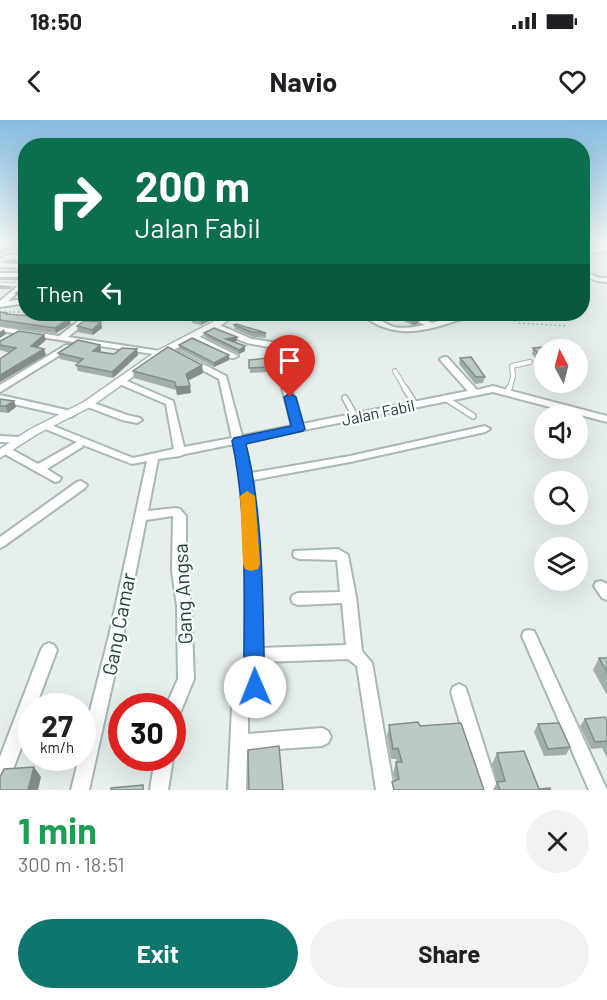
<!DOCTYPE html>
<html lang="en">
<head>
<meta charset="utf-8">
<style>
  :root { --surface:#fff; --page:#f2f2f2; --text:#202124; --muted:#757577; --accent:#0f766e }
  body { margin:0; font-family:Barlow,sans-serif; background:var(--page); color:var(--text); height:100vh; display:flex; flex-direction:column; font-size:22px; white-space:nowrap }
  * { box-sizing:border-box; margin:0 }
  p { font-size:20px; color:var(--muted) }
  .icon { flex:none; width:33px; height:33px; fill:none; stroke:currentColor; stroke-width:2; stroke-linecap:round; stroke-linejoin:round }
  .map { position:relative; height:670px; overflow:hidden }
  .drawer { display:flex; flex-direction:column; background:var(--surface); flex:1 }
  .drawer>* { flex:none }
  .hud { position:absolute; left:18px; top:18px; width:572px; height:183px; border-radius:24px; box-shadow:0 6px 24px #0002; background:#0b6e4f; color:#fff; overflow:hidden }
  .needle { width:39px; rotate:353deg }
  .fabs { position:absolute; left:534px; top:219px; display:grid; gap:12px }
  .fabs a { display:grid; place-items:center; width:54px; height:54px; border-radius:50%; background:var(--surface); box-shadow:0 6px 24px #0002; font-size:30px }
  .speed { position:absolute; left:18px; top:573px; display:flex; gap:12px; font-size:30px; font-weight:700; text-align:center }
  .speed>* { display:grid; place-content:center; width:78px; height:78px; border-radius:50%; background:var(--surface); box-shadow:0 6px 24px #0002; line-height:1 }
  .speed small { font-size:15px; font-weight:400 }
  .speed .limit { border:9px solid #d22; background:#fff; color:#111 }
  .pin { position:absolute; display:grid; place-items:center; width:51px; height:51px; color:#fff; margin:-62px -26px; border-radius:50% 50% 50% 0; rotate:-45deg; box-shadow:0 0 6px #0007 }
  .pin .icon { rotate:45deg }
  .me { position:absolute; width:66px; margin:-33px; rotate:359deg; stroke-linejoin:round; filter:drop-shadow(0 0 4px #0008) }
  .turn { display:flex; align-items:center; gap:21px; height:126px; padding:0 18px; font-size:27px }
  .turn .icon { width:78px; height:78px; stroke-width:2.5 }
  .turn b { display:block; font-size:42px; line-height:51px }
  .then { display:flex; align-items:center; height:57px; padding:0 18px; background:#0003; gap:12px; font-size:22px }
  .round { display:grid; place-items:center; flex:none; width:63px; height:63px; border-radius:32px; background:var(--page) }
  .summary { display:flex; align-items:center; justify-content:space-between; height:102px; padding:0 18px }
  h1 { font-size:36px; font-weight:700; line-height:45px; color:#1e9e55 }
  .cta { display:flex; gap:12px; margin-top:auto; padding:12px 18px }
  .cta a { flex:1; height:69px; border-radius:36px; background:var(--accent); color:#fff; font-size:24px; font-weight:700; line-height:69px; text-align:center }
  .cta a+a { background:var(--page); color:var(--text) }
  .status { display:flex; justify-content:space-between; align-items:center; height:42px; padding:0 30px; background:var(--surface); direction:ltr }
  .status svg { height:16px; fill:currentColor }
  header { display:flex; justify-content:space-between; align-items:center; height:78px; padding:0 18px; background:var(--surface); font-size:27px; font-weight:700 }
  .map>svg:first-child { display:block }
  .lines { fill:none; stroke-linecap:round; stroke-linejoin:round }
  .service-far2-casing { stroke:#a8b8b2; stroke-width:4.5 }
  .service-far1-casing { stroke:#a8b8b2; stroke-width:6 }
  .service-casing { stroke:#a8b8b2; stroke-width:8 }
  .minor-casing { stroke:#a8b8b2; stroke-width:4 }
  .tertiary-casing { stroke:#a8b8b2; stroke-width:3 }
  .path { stroke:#86b3a5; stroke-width:1.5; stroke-dasharray:1.5 3; stroke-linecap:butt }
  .service-far2 { stroke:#fff; stroke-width:3 }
  .service-far1 { stroke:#fff; stroke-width:4 }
  .service { stroke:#fff; stroke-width:5 }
  .minor { fill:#fff; fill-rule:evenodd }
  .tertiary { fill:#fff; fill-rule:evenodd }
  .wall { fill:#a1aea9 }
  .shaded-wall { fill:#838d89 }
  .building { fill:#bbcac4; stroke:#838d89; stroke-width:1.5 }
  .route { fill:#1a73e8; stroke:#114b97; stroke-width:1.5 }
  .slow { fill:#f59e0b }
  .labels { text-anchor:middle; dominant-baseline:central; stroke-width:5; stroke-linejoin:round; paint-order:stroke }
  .street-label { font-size:16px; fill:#24423a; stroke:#f7fbf9 }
  .near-street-label { font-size:20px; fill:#24423a; stroke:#f7fbf9 }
</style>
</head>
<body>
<div class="status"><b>18:50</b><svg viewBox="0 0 49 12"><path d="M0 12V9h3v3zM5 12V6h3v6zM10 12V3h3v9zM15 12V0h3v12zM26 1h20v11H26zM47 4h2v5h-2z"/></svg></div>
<header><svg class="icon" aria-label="back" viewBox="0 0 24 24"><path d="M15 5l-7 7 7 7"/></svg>Navio<svg class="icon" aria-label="heart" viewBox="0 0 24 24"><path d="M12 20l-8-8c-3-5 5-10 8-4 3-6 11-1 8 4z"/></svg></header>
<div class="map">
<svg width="607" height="670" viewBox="0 0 607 670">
  <rect width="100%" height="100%" fill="#e6efeb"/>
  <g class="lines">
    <g class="service-far2-casing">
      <path id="service-far2" d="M0,164L20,165"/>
    </g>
    <g class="service-far1-casing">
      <path id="service-far1" d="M395,251L406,270
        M509,270L513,257L512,246L530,242"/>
    </g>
    <g class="service-casing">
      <path id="service" d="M405,268L415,284
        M508,272L509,268
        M345,278L355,296
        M445,278L473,296"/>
    </g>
    <g class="minor-casing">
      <path id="minor" d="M13,124H26V127Z
        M607,127V131L582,134V130Z
        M26,135V139H8L0,143V139L7,135Z
        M0,143L26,144V148L0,147Z
        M582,151L600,158H607V162L597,161L582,155Z
        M0,153H26V157H0Z
        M26,159V165L8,181L26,179V183L0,187V181Z
        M217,194H228L234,196L230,198Z
        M361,194C374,193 382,203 394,207C404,209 415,207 425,205L405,196V194H413L432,203L463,194H473C465,199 455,201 446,204C415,214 388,216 361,194Z
        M81,199L88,201L68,217L160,231L164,233L160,235L0,211V207L59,216Z
        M211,204H217L252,219L278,223L286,226V252L302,304L468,271L441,241L440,239L444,237H447L477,270L493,266L607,296V302L493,272L244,322L251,353L350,336L485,306L490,309L485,312L350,342L253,360L261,528L346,525L342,483L298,485L293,483L291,479L293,475L298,473L340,472L337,440L299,439L294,437L293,434L294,431L338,429L348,435L356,477L362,531L372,543L394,670H376L357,546L348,539L262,542L263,567L259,581L248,588V614L322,608L328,611L331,617L328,623L322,626L247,631L246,670H228L232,588L235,577L246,571L247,567L245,425L241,357L234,324L185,334L180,336L158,339L148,391L176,388L180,389L186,396V451L191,486L194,559L178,598L172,600V586H166L178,559L177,486L172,451L173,396L146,400L123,516L89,670H71L79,638H82V622L109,516L147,341L132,344L83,325L82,327L47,349L61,358L59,361L55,362L1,332L0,330L5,327L9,328L38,344L77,322L43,308L41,306L46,303L133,338L174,329L166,284L117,263L116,261L120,258L173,281L184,327L232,318L219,259L167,231L166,229L170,227L226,256L242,316L292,306L278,252L279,229L247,223L211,208Z
        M190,215H196L238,236L234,238H231L190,219Z
        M66,225H72L73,227L0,272V265Z
        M0,275L71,291L76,294L71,297L0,281Z
        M88,281L127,295L140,298L142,300L137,303L122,300L85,286L83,284L85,282Z
        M0,316L19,317L24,320L19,323L0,322Z
        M81,361L87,365L85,368L4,426L0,428V417L77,362Z
        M601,461L607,464V480L602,478L594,466L596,462Z
        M529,510L534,511L607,670H589L522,516L524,511Z
        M49,523L54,525L57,530L36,586H32V599L9,660L6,666L0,669V637L41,530L44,525Z
        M459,564L465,567L467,572L498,670H480L451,572L453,567Z
        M172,637L173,638L168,670H150L155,638Z"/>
    </g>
    <g class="tertiary-casing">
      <path id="tertiary" d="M228,194H237L217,208L163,235L92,286L37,314L0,338V329L29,310L84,282L157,231Z"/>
    </g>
    <path class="path" d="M0,192H26
      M503,194L519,203L568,206"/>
    <use href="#service-far2" class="service-far2"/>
    <use href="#service-far1" class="service-far1"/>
    <use href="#service" class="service"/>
    <use href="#minor" class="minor"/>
    <use href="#tertiary" class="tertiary"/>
  </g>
  <path class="wall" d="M0,157H20L21,160H0Z
    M0,165L10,166L11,169H0Z
    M26,165V176H17L16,173Z
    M0,192L8,194L71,204L56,213L0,206Z
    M194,194H218V197L201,205L192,203L191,199L199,195Z
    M388,194H404V195L418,201V204L412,205Z
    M417,194H427L433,198L432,201Z
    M101,202L102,208L93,215L78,212L77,206Z
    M234,205L266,213V218L253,217L235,209Z
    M204,213L237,217V221L234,222L245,231L239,234L205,217Z
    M46,220L38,227L46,235L0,262V239L10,233L0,230V221Z
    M100,225L101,231L100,232L114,234L138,235L113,258L78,251L76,245L78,243L60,239L58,233Z
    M179,225L229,240L214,247L179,229Z
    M533,228L544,230V241H538L532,234Z
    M267,238L268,252L250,253L249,240Z
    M460,238L485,257L483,263L475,264L459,244Z
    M202,245L203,253L188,261L191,273L177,275L176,270L134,258L133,251Z
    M0,279L14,281L16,287L8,293L0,292Z
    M599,538H607V575L593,550Z
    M585,599L607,601V638L602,628L591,629L580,606Z
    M538,604L570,627L566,635L544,636L534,612Z
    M389,605L420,606L484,670L395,661L393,653L396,642H397L396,639H391L387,616Z
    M497,633L539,669L550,670H493L497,662L492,644Z"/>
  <path class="shaded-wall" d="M17,125V127L0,134V131Z
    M215,194H218V197L201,205V201Z
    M69,199L71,204L56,213L55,208Z
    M418,201V204L412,205V202Z
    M101,202L102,208L93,215L92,210Z
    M4,209L6,214L0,218V212Z
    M44,215L46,220L33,231L31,226Z
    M237,217V221L226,223V219Z
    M100,225L101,231L95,237L93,231Z
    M245,226V231L239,234V230Z
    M44,229L46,235L0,262V255Z
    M137,229L138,235L113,258L112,252Z
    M229,235V240L214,247V243Z
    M202,245L203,253L187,261L186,254Z
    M190,266L191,273L177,275L176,267Z
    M14,281L16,287L8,293L6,286Z
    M34,647L41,657L38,670H28Z"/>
  <path class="building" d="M0,124H13L17,125L0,131Z
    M26,165V173H16Z
    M0,192L7,193L6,194L69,199L55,208L0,200Z
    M202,194H216L201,201L191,199Z
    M394,194H404V195L418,201L412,202Z
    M84,201L101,202L92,210L77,206Z
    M236,204L266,213L252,212L234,205Z
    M214,208L237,217L226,219L245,226L239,230L204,213Z
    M19,211L44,215L31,226L44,229L0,255V239L16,228L0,225V221Z
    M192,218L229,235L214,243L179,225Z
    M78,220L100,225L93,231L114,234L122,228L137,229L112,252L76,245L83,239L58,233Z
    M168,227L202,245L186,254L190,266L176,267L175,262L133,251Z
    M544,227L546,230H544V235H540L533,228Z
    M471,237L485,257H476L460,238Z
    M267,238L268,247L249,248V240Z
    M0,279L14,281L6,286H0Z
    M599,538H607V552Z
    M605,597L607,601V621L595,622L585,599Z
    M418,602L420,606L461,603L484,670H394L392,662L399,659L396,642H402L398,628L393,629L389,605Z
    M559,603L570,627L548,629L538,604Z
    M279,626L283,670H249L248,630Z
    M524,631L539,669L550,668V670H500L497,662L505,661L497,633Z
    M34,647L28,670H0V657L4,649Z
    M143,665V670H111V668Z"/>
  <linearGradient id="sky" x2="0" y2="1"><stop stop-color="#84bce0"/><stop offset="0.57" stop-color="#f4f8f6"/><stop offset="1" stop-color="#f4f8f6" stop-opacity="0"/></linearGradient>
  <rect width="607" height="218" fill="url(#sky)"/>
  <path class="route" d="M290,273L296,277L305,309L303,311L246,324C265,402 262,487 265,567L262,574L255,577L247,574L244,567C243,486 249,401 232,321L234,318L291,306L284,277Z"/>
  <path class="slow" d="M247,371L255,376L260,444L258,449L251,451L245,449L243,444L240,376Z"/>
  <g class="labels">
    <g class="street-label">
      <text transform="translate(378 292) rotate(-12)">Jalan Fabil</text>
    </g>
    <g class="near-street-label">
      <text transform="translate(182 474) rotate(-93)">Gang Angsa</text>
      <text transform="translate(118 504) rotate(-79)">Gang Camar</text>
    </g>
  </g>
</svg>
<div class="fabs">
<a><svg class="needle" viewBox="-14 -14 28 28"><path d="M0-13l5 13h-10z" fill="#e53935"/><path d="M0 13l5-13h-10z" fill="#757577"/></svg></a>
<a><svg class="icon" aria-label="sound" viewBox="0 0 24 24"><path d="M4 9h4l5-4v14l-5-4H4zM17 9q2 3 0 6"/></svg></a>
<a><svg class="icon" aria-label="search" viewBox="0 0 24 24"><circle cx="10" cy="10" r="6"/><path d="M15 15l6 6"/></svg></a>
<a><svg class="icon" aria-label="layers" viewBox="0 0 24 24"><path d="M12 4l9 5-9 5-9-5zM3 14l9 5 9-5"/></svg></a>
</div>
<div class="speed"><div>27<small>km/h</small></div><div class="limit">30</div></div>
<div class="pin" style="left:290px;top:277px;background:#d93025"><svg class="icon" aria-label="arrive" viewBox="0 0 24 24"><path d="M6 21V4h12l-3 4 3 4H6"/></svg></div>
<svg class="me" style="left:255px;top:567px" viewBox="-20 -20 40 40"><circle r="19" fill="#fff"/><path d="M0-13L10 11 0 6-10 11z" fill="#1a73e8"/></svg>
<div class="hud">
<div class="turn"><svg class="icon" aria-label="right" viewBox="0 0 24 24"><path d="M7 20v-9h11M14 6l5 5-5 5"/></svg><div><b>200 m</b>Jalan Fabil</div></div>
<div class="then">Then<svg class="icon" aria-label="left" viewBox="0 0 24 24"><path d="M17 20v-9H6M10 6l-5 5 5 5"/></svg></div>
</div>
</div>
<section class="drawer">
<div class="summary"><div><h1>1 min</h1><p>300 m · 18:51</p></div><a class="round"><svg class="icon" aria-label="close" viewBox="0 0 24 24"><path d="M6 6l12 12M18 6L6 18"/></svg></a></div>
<div class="cta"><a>Exit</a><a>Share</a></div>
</section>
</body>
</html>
